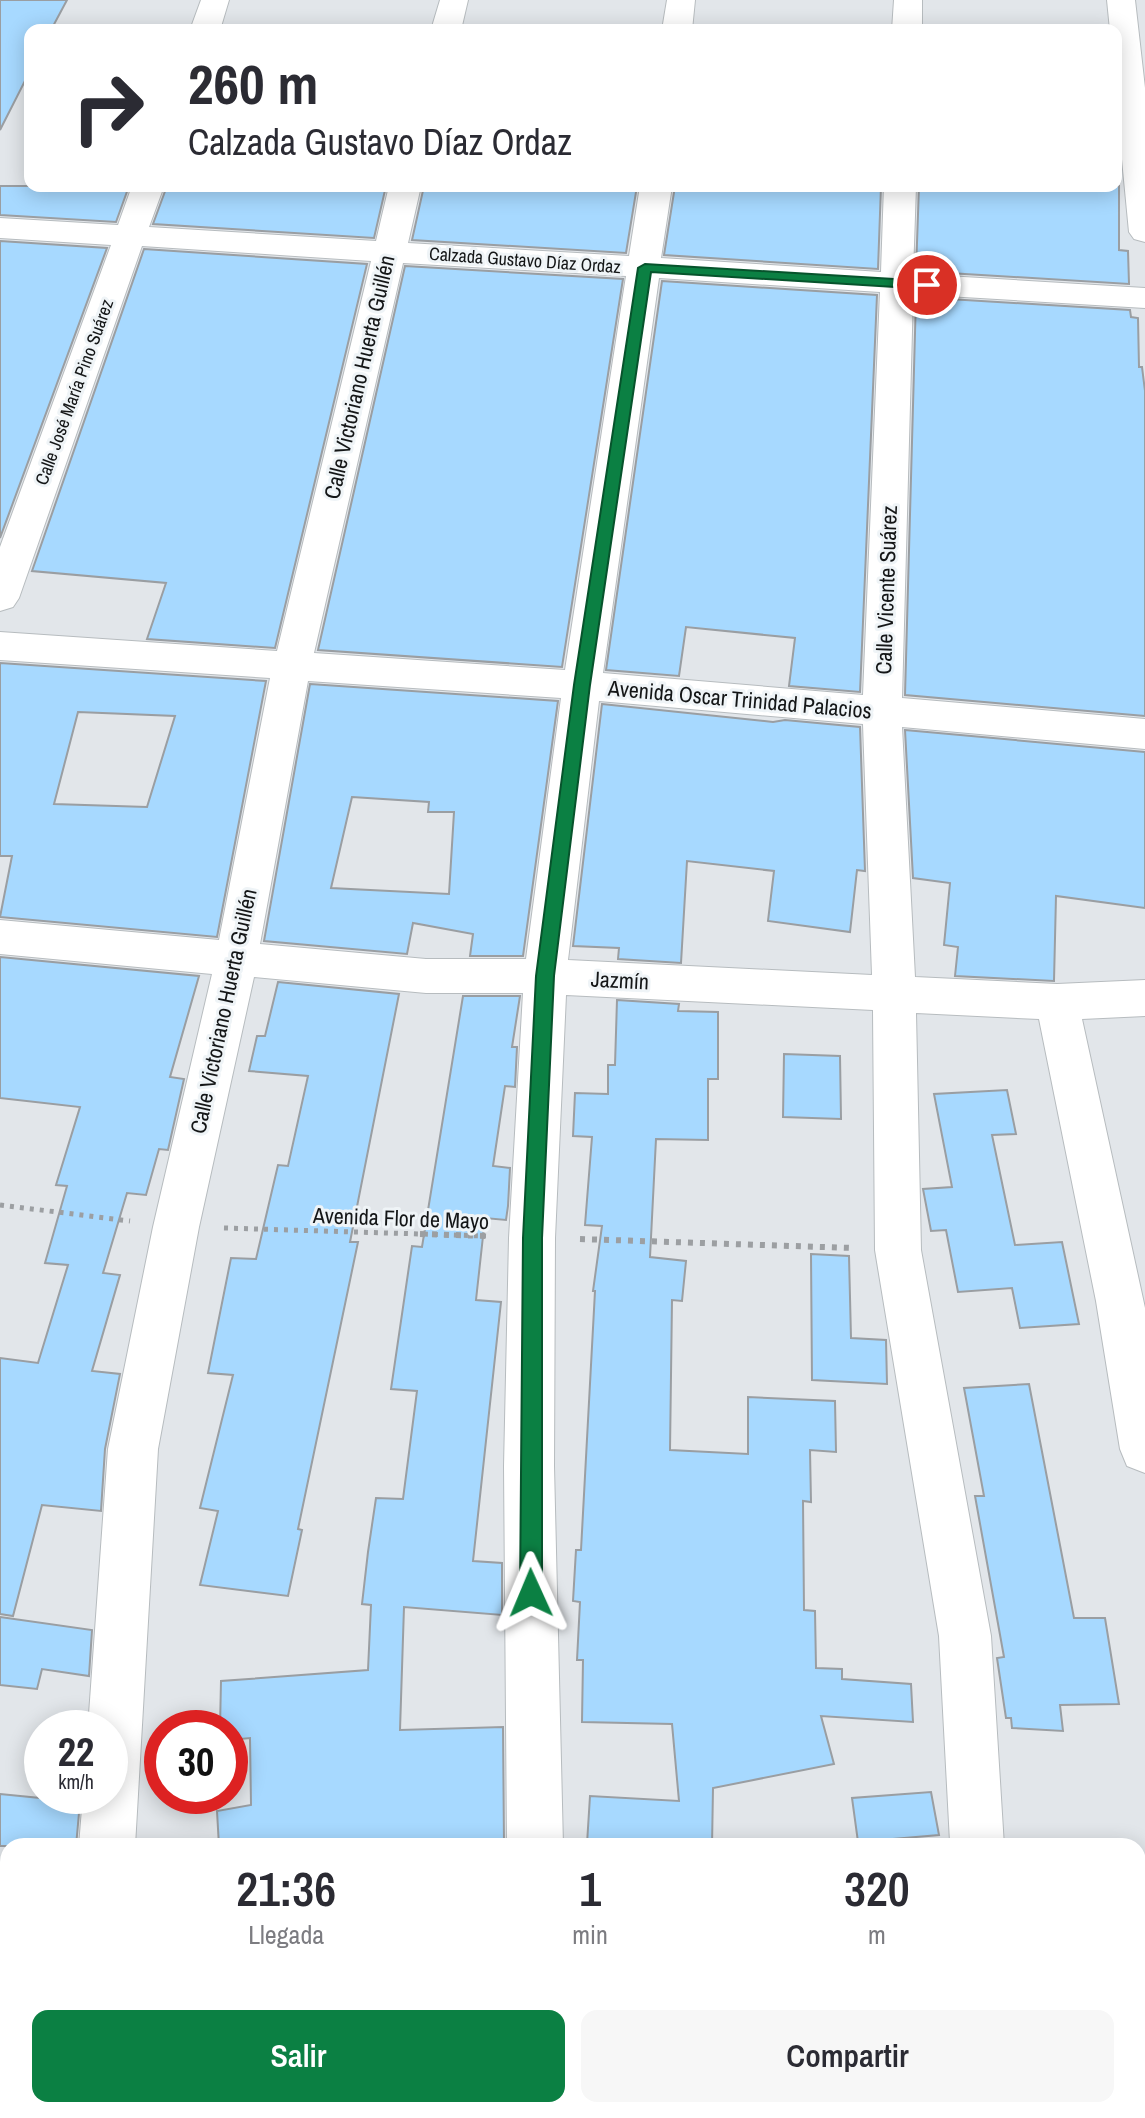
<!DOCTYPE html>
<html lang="es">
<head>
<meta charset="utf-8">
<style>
  :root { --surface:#fff; --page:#f7f7f7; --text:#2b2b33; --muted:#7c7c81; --accent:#0b8043 }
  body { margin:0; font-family:"Archivo Narrow",sans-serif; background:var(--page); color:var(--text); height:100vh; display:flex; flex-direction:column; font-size:30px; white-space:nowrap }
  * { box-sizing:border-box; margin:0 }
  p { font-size:26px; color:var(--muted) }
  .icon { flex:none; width:44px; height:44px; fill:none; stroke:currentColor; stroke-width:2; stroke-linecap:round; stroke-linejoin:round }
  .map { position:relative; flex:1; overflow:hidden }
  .side { position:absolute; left:0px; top:1838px; width:1146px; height:280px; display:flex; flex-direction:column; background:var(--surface); border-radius:24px 24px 0 0; box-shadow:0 4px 20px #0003 }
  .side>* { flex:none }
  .top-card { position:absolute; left:24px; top:24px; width:1098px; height:168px; border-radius:16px; box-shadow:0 4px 20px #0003; background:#fff; color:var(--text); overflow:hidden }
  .speed { position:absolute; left:24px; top:1710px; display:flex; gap:16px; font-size:40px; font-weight:700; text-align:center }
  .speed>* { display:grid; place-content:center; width:104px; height:104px; border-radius:50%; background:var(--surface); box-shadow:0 4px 20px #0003; line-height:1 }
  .speed small { font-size:20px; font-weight:400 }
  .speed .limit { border:12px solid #d22; background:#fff; color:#111 }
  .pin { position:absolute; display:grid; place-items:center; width:68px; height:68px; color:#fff; margin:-34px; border:4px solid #fff; border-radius:50%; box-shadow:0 2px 8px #0007 }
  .me { position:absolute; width:88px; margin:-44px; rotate:359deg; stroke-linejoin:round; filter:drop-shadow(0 0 6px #0008) }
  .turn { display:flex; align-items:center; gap:28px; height:168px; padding:0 32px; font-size:36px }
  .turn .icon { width:104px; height:104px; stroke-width:2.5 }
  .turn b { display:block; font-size:56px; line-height:68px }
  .eta { display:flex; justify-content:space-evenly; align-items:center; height:136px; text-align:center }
  .eta b { font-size:48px; font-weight:600; line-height:56px }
  .button { display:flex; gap:16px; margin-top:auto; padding:16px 32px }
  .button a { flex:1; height:92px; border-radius:16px; background:var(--accent); color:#fff; font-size:32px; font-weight:600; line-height:92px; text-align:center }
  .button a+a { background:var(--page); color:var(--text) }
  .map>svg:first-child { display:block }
  .building { fill:#a7d9ff; stroke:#9a9ea2; stroke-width:2; fill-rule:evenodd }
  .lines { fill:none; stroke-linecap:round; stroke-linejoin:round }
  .minor-casing { stroke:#b7bcbf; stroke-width:2 }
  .path-far1 { stroke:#9c9fa2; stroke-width:5; stroke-dasharray:4 6; stroke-linecap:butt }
  .path { stroke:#9c9fa2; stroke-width:6; stroke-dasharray:5 7; stroke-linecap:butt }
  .minor { fill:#fff; fill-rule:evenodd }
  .route { fill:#0b8043; stroke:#07532c; stroke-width:2 }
  .labels { text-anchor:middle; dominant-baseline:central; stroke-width:6; stroke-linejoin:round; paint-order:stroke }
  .far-street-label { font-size:18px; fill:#141617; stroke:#eff4f7 }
  .street-label { font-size:22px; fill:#141617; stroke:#eff4f7 }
</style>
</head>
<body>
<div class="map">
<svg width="1145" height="2118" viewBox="0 0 1145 2118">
  <rect width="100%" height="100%" fill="#e2e6ea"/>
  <path class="building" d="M0,0H67L51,30H30V71L0,130Z
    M0,186H129L116,222L0,215Z
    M167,186L275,190L276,186H386L374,238L153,224Z
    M424,186H637L626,253L412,240Z
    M675,186H881L878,269L664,255Z
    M919,186H1119V250L1128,251L1129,284L916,271Z
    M0,241L107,248L0,538Z
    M144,249L367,264L275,648L147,639L166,583L32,571Z
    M405,266L623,279L562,667L318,650Z
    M662,281L877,295L860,692L789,686L795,638L686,627L679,676L606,670Z
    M916,297L1130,310L1131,317L1138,318L1139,367H1142L1145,391V716L905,695Z
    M0,663L266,681L217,937L0,917L12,856H0ZM78,712L175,716L147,807L54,804Z
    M310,684L558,701L523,956H470L473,934L413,923L407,954L264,941ZM352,797L429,802L428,812H454L449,894L331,888Z
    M602,704L773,722L785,720L860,727L865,871L857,870L850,932L768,921L774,871L687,861L681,963L618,959L619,948L573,946Z
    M905,730L1145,752V908L1056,896L1054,981L955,976L958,947L944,945L950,883L913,878Z
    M0,957L199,976L170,1077L184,1079L168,1150L159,1149L146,1195L127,1193L103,1273L120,1275L92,1371L120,1374L105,1449L101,1511L42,1505L13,1616L0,1614V1358L38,1363L68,1265L45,1263L67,1186L56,1185L80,1107L0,1098Z
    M278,982L399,994L350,1242H358L298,1529L302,1530L288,1596L200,1585L218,1511L200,1508L233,1375L208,1373L231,1258L256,1259L278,1165L288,1166L308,1076L249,1071L257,1036H265Z
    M463,996H520L512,1047H517L515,1087L505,1086L493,1166L510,1168L508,1206L506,1220L485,1218L476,1300L501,1302L473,1561L502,1563V1615L404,1607L400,1730L503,1727L504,1844L219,1846L217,1811L251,1805L250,1738L230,1740V1728H220L221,1681L368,1670L371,1605L362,1604L368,1552L376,1498L403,1499L417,1391L391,1389L412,1246L422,1247Z
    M617,1000L679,1004L678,1011L718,1012V1079H708V1140L656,1139L650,1257L686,1261L682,1301L672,1300L670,1450L748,1454V1397L835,1401L836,1452L810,1450L811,1502L803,1501L804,1610L815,1611L816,1668L842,1669V1679L911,1684L913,1722L821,1716L834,1764L713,1788L712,1846L587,1844L590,1796L679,1801L672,1724L582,1722L583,1660H577L580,1602L573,1601L576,1550H581L595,1291H593L602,1226L585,1225L592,1137L573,1136L575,1093L608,1094V1065H615Z
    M784,1054L840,1056L841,1119L783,1117Z
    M1007,1090L1016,1134L992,1135L1015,1245L1062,1242L1079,1324L1020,1328L1012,1288L958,1292L946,1230L931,1231L923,1189L952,1187L934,1094Z
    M811,1254L849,1256L851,1338L886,1340L887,1384L812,1380Z
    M1029,1384L1074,1618H1105L1119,1704L1060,1705L1063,1731L1012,1728L1011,1718H1006L997,1658L1004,1657L975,1496H984L964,1388Z
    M0,1617L92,1630L89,1676L42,1669L37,1689L0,1685Z
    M931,1792L939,1835L858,1842L852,1798Z
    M0,1794L80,1802L76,1846H0Z"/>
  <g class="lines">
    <g class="minor-casing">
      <path id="minor" d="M201,0H229L220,30H190Z
        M440,0H468L461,30H431Z
        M667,0H695L692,30H662Z
        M894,0H922V30H892Z
        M1107,0H1135L1145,88V242L1134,239L1129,232L1116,97V30H1110Z
        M132,186H164L149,227L376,241L389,186H421L408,243L629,256L640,186H672L661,258L881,272L884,186H916L913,274L1145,288V308L913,294L902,698L1145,719V749L902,727L915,977L1057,984L1145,980V1016L1082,1019L1145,1308V1473L1127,1466L1120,1449L1096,1301L1039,1019L916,1013L921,1250L991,1636L1004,1846H952L950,1842L939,1636L875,1250L873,1010L566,995L555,1238L554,1466L563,1846H507L504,1466L509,1238L523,993H426L254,977L199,1227L158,1449L135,1846H79L83,1796H110V1728H88L108,1449L153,1227L212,974L0,954V920L219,940L270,678L0,660V632L277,651L371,261L142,246L19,598L13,607L0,611V547L111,245L0,238V218L118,225ZM403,263L626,276L565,670L314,653ZM659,278L880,292L863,695L603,673ZM308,681L561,698L526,959H426L260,944ZM599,701L863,724L872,975L568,960Z
        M60,2110H120L119,2118H59Z"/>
    </g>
    <path class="path-far1" d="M0,1205L130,1221
      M224,1228L486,1236"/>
    <path class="path" d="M420,1234L486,1236
      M580,1239L853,1248"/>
    <use href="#minor" class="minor"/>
  </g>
  <path class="route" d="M645,264L927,281L934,285L927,289L651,272L590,685L554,976L542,1238V1593L539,1600L531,1603L523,1600L520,1593L523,1238L536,976L574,685L638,268Z"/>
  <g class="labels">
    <g class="far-street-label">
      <text transform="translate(525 260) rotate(4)">Calzada Gustavo Díaz Ordaz</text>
      <text transform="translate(74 392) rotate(-70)">Calle José María Pino Suárez</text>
    </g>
    <g class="street-label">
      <text transform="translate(359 377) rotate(-77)">Calle Victoriano Huerta Guillén</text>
      <text transform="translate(886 590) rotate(-88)">Calle Vicente Suárez</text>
      <text transform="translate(740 699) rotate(5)">Avenida Oscar Trinidad Palacios</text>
      <text transform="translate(620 980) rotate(3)">Jazmín</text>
      <text transform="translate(223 1011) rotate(-78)">Calle Victoriano Huerta Guillén</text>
      <text transform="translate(401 1218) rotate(2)">Avenida Flor de Mayo</text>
    </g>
  </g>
</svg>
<div class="speed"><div>22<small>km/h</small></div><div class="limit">30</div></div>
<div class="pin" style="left:927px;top:285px;background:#d93025"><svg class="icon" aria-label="arrive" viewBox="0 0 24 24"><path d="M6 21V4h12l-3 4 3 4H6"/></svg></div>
<svg class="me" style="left:531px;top:1593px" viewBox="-20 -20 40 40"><path d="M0-17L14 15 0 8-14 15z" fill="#0b8043" stroke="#fff" stroke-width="4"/></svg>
<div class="top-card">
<div class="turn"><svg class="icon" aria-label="right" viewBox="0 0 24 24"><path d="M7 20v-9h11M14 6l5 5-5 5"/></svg><div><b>260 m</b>Calzada Gustavo Díaz Ordaz</div></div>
</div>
<section class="side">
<div class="eta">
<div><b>21:36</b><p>Llegada</p></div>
<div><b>1</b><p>min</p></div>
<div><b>320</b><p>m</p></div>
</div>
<div class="button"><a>Salir</a><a>Compartir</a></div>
</section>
</div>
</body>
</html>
